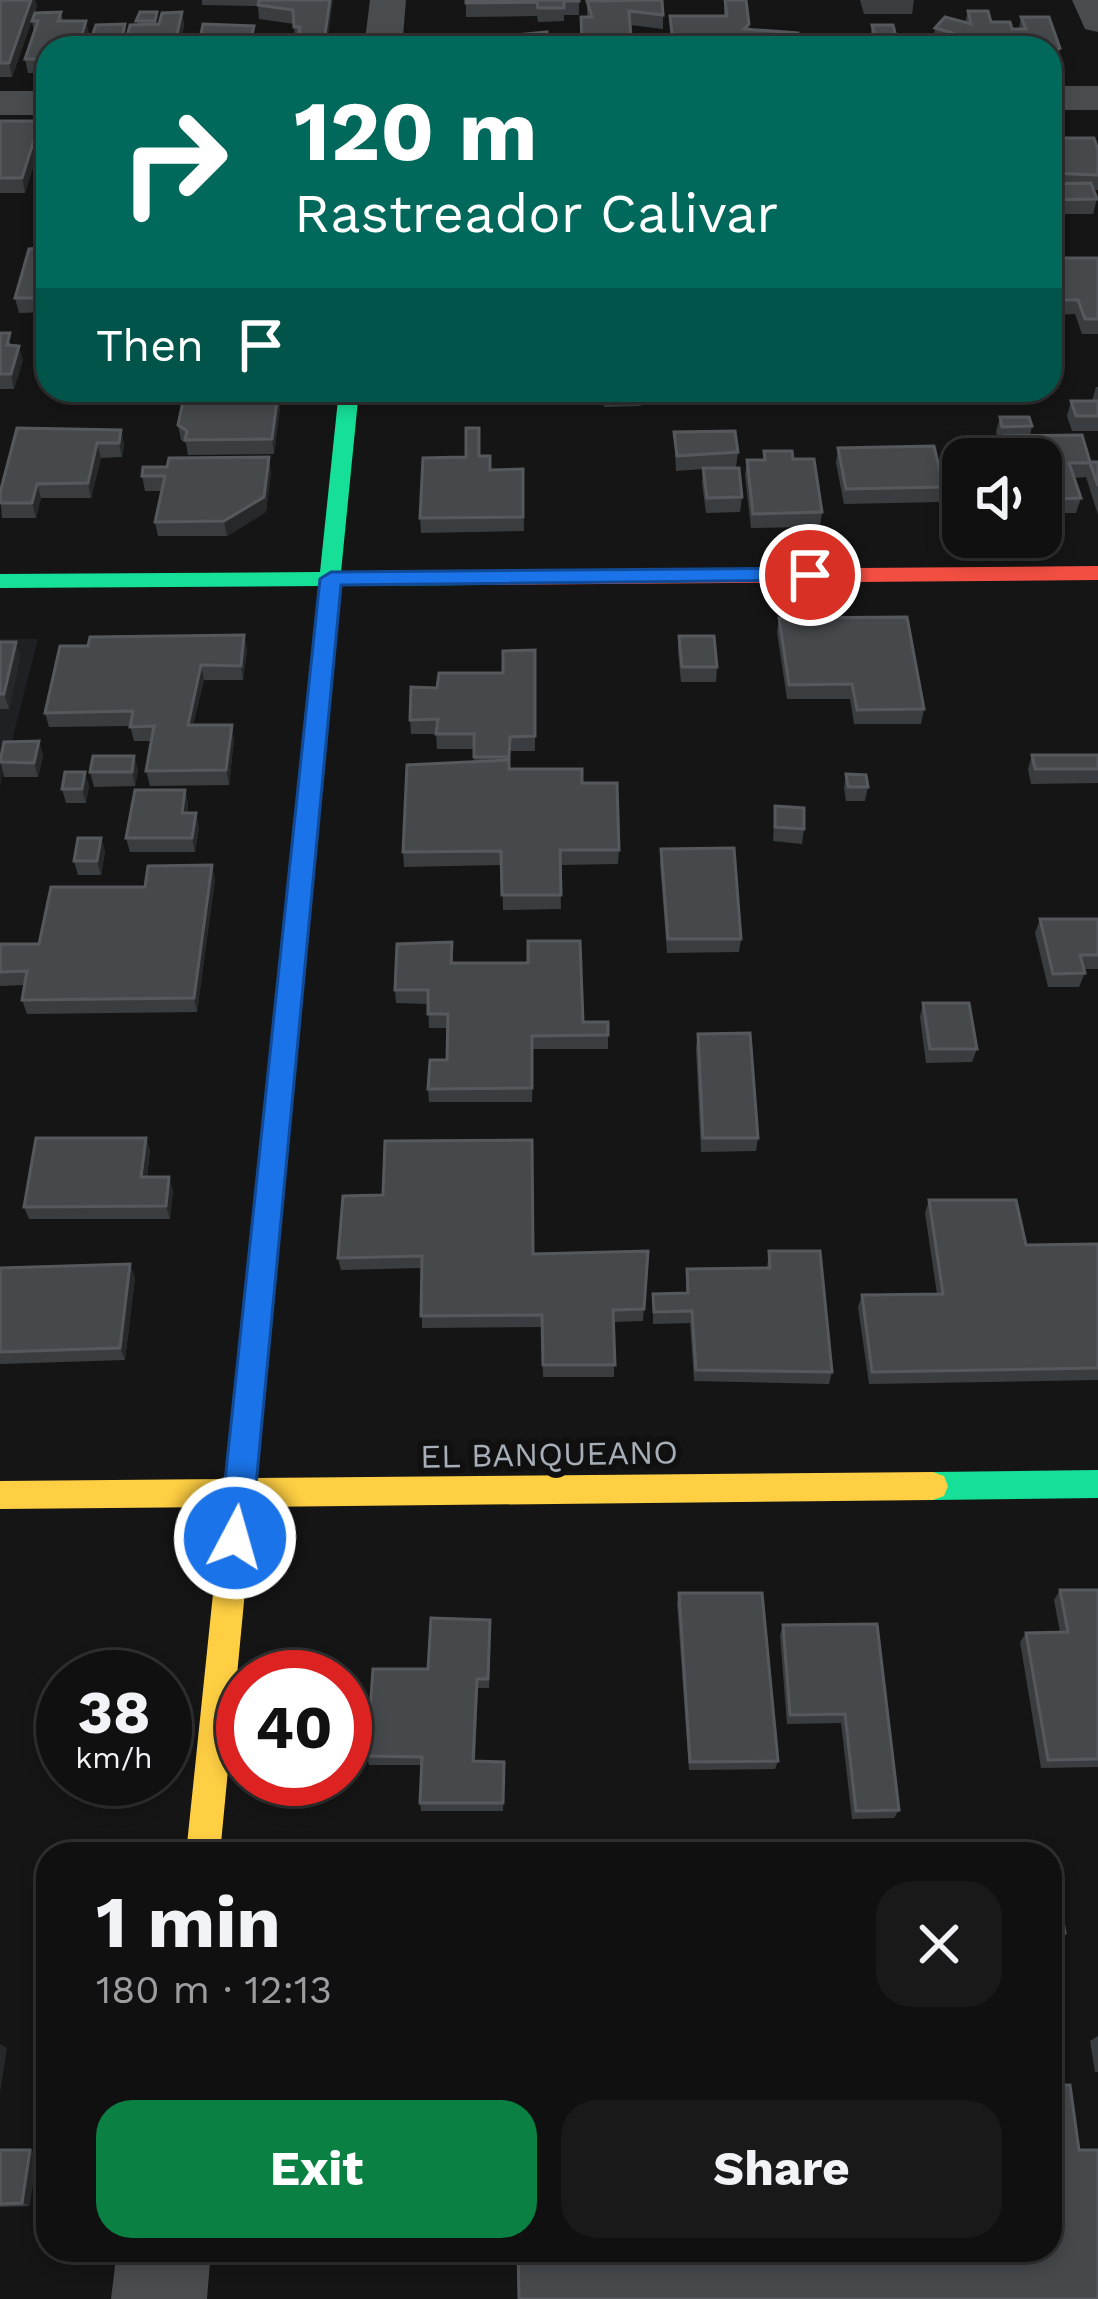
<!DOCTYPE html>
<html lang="en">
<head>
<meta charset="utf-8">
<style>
  :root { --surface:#101010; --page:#191919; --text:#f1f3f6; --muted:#9c9d9f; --line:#303030; --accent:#0b8043 }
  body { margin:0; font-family:"Work Sans",sans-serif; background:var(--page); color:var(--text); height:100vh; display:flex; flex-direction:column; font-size:45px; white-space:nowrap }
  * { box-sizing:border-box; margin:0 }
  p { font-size:39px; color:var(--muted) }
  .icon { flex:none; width:66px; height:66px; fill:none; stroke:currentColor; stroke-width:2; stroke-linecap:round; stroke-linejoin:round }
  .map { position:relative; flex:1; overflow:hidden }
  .drawer { position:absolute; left:36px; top:1842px; width:1026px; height:420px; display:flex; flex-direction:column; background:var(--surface); border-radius:36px; box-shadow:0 6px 18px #0003,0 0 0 3px var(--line) }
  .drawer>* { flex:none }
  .hud { position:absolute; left:36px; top:36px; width:1026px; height:366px; border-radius:36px; box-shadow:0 6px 18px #0003,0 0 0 3px var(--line); background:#00695c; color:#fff; overflow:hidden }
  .controls { position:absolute; left:942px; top:438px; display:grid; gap:24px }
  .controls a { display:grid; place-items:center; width:120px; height:120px; border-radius:24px; background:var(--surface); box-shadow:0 6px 18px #0003,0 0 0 3px var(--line); font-size:60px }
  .speed { position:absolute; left:36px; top:1650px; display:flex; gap:24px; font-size:60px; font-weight:700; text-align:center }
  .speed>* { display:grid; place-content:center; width:156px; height:156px; border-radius:50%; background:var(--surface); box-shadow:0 6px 18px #0003,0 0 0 3px var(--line); line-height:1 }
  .speed small { font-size:30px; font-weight:400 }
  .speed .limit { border:18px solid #d22; background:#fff; color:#111 }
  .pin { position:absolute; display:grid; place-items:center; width:102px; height:102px; color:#fff; margin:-51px; border:6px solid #fff; border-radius:50%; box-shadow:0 3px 12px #0007 }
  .me { position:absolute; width:132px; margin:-66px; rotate:6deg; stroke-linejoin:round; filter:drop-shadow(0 0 9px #0008) }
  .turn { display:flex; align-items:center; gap:42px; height:252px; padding:0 60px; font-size:54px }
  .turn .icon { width:156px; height:156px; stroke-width:2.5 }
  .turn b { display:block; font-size:84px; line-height:102px }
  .then { display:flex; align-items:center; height:114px; padding:0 60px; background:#0003; gap:24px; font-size:45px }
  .round { display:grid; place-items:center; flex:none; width:126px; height:126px; border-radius:36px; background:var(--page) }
  .head { display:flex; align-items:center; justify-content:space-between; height:204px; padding:0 60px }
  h1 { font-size:72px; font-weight:700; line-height:90px }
  .button { display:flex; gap:24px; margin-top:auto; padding:24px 60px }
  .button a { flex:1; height:138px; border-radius:36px; background:var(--accent); color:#fff; font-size:48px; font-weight:700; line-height:138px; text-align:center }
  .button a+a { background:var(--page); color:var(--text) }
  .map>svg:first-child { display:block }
  .built { fill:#1f2023 }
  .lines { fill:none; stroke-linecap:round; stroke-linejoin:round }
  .street { fill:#494c4e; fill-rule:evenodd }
  .fast { fill:#16e098; fill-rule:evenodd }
  .slow { fill:#ffcf43; fill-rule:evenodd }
  .jam { fill:#f24e42; fill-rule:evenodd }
  .wall { fill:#3a3d3f }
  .shaded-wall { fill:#262829 }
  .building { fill:#46494c; stroke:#55595d; stroke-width:3 }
  .route { fill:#1a73e8; stroke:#114b97; stroke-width:3 }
  .labels { text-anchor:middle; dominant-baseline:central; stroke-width:12; stroke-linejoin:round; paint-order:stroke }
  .street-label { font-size:33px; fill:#a6aeb7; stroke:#101011 }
</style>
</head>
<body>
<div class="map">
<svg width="1098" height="2299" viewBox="0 0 1098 2299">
  <rect width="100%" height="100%" fill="#151515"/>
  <path class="built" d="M0,639H38L0,787Z"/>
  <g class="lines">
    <path class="street" d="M370,0H406L402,48H364Z
      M1072,0H1098V32L1085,29Z
      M1050,86H1098V110H1050Z
      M0,91H48V115H0Z
      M117,2250H211L207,2299H111Z"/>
    <path class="fast" d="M339,390H359L341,572L473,571L484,578L473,585L340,586L311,892L299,901L287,892L319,586L0,588V574L320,572Z
      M1098,1470V1498L933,1500L922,1496L918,1486L922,1476L933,1472Z"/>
    <path class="slow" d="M299,883L311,892L256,1478L933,1472L944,1476L948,1486L944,1496L933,1500L253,1507L220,1854H186L222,1507L0,1509V1481L225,1479L287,892Z"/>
    <path class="jam" d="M1098,566V580L473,585L462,578L473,571Z"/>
  </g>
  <path class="wall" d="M0,0L37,6L12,77H0Z
    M202,0H333L297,41H295L294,24L259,19L258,6L202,5Z
    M579,0V15H564V21L538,22L537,16L466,17V3Z
    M724,0L749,24V29L801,48H671L670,16H724Z
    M860,0H914L912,14H864Z
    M587,1L663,15V29L630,25L631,37L654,48H505H581V17H587Z
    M968,11H988L991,22H1010L1012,29H1019L1021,17H1049L1060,48L1057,62L1050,66V48H951L933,42L935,28L945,17L965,22Z
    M61,12L63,21H86L89,35L85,48H48V73H28L25,59L34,32L32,21Z
    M140,12L159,24L182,12L184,26L179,48H90L89,44L127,36L137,25Z
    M872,25L899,48H872L870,39Z
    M255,40L254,48H198Z
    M1050,115L1058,138L1098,150V190H1093L1097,199L1093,214H1050Z
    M0,121H40L43,135L25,193H0Z
    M48,229V312L19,313L15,298L43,248Z
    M1050,258H1098V334H1082L1075,314L1050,315Z
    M0,333L13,346L23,360L14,389H0Z
    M1096,387H1098V431H1072L1067,416L1071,401H1092Z
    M603,390H655L654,394H641V406L604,407Z
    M278,394L280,408L274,454L188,455L186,443L181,440L178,425L209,401Z
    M1000,417L1032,426L1030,436L1090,462H1098V515L1086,477L1074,478L1081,498L1076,513H1056L1053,524L1041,525V459H1004L1002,451L1004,441H999L996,432Z
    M121,430L124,445L122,457L101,458L91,498H41L36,518H2L0,493Z
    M674,432L738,452L736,467L742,497L740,512L706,513L702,483L703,469L676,471Z
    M838,448L944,487L941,502L844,504L836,463Z
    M764,451L793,459L822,512L820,527L751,528L745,475L747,460H763Z
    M480,456L490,470L523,469L524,531L421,533L420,518Z
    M167,467L271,472L266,512L227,536H158L155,522L161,491H145L142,476Z
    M779,618L924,709L921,724H854L850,699H787L777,632Z
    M244,635L247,650L243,680H204L193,725L234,739L229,785L150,786L146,771L151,741H134L130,726L49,727L45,713L88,646Z
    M679,636L717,667L716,682H681L678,651Z
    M0,642L20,656L9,709H0Z
    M535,650V751H510L509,769L582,783L619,850L618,864L560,865L561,909L503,910L502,865L404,867L403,852L474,761V749H437L436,734H411L410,720L437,688L503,673Z
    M39,741L43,756L38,777H4L0,759Z
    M1032,755H1098V783L1031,784L1028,769Z
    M134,756L138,770L135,786L94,787L90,772Z
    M846,774L868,787L865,801H846L844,788Z
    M89,786L86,803H66L62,789Z
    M185,790L188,804L187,813L199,827L195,852H130L126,838Z
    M775,806L804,829L802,844L773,841Z
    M101,838L105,852L101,875H78L74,861Z
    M661,849L741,939L739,952L667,953L660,863Z
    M215,879L197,1012L27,1014L22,1000L25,985L0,986V944H39L145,887Z
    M1040,919H1098V969H1084L1085,973L1079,987H1048L1035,933Z
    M453,956V963L583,1022H608V1049H533L532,1102H429L428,1089L447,1060L448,1028H429L428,1004L396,1003L395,990Z
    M923,1003L977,1049L972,1062L926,1063L920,1017Z
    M698,1034L758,1138L756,1151L701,1152L696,1048Z
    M146,1138L150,1151L147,1177L173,1190L170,1219H29L24,1207Z
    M929,1200L1026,1245L1098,1244V1380L869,1384L858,1307L862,1295L937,1294L925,1213Z
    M648,1251L643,1321L614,1322V1377H543L542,1327L422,1328V1268L341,1270L338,1258Z
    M769,1251L832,1372L829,1384L694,1381L690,1323L653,1324V1294L686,1293L687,1269L767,1268Z
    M0,1268L135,1277L125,1360L0,1364Z
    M1060,1590H1098V1767L1041,1768L1020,1642L1026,1633L1060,1632L1054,1600Z
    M679,1593L778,1761L775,1769L689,1770L677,1603Z
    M490,1620L489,1688H478L475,1761L504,1762L503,1811H421L420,1803L422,1765H369L367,1756L428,1669Z
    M877,1624L899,1810L894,1818L852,1819L841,1723L787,1724L780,1635L783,1625Z
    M1050,1857L1065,1933L1058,1939H1050Z
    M1098,2036V2072H1095L1090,2041Z
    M0,2150H30L38,2153L29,2206L0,2207Z"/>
  <path class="shaded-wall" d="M31,0H35L37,6L12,77L9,63Z
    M330,0H333L327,48H323Z
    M182,12L184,26L179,48H174Z
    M86,21L89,35L85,48H78Z
    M125,24L127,38L125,48H121Z
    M254,26L255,40L254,48H250Z
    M1060,48L1057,62L1050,66V54Z
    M40,121L43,135L25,193L22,178Z
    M19,346L23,360L14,389L11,374Z
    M278,394L280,408L274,454L272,439Z
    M121,430L124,445L122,457L119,443Z
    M97,443L101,458L91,498L88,483Z
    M269,457L271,472L266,512L227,536L224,521Z
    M37,484L41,498L36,518L32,503Z
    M244,635L247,650L243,680L241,666Z
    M16,642L20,656L9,709L4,694Z
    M201,665L204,680L193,725H188Z
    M232,725L234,739L229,785L226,770Z
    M39,741L43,756L38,777L34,763Z
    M134,756L138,770L135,786L132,772Z
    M85,772L89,786L86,803L82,789Z
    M185,790L188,804L185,827L182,813Z
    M196,813L199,827L195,852L192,838Z
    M101,838L105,852L101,875L97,861Z
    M212,865L215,879L197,1012L194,998Z
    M146,1138L150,1151L145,1189L141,1177Z
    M169,1177L173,1190L170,1219L166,1206Z
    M130,1264L135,1277L125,1360L120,1348Z
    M0,2044L7,2048L0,2093Z
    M30,2150L38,2153L29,2206L22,2203Z"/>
  <path class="building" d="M0,0H31L9,63H0Z
    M259,0H330L323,48H296L300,27H294L293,10L258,5Z
    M466,0H579V1H564V8H538L537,2L466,3Z
    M662,0L663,15L629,11L631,37H652L654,48H592V44H582L581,17H592L587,1Z
    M725,0H746L749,24L744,29L798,33L801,48H705L703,37L672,34L670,16H727Z
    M968,11H988L991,22H1010L1012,29H1026L1021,17H1049L1060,48L1050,54V48H959L953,33L935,28L945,17L971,24Z
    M61,12L58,21H86L78,48H48V59H25L38,21H32L35,13Z
    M140,12H157L155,21H136Z
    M182,12L174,48H124L130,25L159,24L162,13Z
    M125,24L120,45L89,44L96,25Z
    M203,24L254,26L250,44H230L229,48H198Z
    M872,25H893L899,48H878Z
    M547,32V39H569L570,48H584H505V36Z
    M1050,115L1058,138H1094L1098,150V175L1050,173Z
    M0,121H40L22,178H0Z
    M1091,183L1097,199L1050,200V184Z
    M48,229V298H15L29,249L43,248Z
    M1050,258H1098V319H1085L1078,300H1050V287H1054L1050,274Z
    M0,333H10L7,345L19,346L11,374H0Z
    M604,390H641V392H604Z
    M210,394H278L272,439L185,440L187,431L178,425L183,401H209Z
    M1071,401H1098V416H1076Z
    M1000,417H1029L1032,426L1002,427Z
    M17,428L121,430L119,443H97L88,483L37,484L32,503H0V493Z
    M466,428H479V456H490V470L523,469V517L420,518L423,458L466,457Z
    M735,431L738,452L677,456L674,432Z
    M1082,435L1090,462H1098V486L1090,463H1069L1081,498L1053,499L1057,509L1041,510V459H1010L1005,436Z
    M934,446L944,487L846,489L838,448Z
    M764,451H792L793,459H814L822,512L753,514L747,460H765Z
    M269,457L264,497L224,521L155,522L165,476H142L143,467H167L169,458Z
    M703,468H739L742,497L707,498Z
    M907,617L924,709L857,710L852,684L789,685L779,618Z
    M244,635L241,666L201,665L188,725H232L226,770L146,771L154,726L130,727L133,711L45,713L60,646H88L90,637Z
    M679,636H714L717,667H682Z
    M0,642H16L4,694H0Z
    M535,650V736L510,737L509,757H474V734H436L438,719L410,720L411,687L437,688L439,673H503V651Z
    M39,741L34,763L0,762L4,742Z
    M1032,755H1098V769H1035Z
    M93,756H134L132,772H90Z
    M509,760V769H582V783H617L619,850H560L561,895H502L501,851L403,852L407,765Z
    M65,772H85L82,789H62Z
    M846,774L866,775L868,787H848Z
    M135,790H185L182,813H196L192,838H126Z
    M775,806L804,808V829L775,827Z
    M78,838H101L97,861H74Z
    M734,848L741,939H668L661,849Z
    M212,865L194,998L22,1000L27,971L0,972V944H39L51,887H145L148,866Z
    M1040,919H1098V955H1080L1085,973L1053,974Z
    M528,941H580L583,1022H608V1035L532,1036V1088L428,1089L430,1060H447L448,1014H428V990H395L397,944L452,942L451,963H528Z
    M923,1003H969L977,1049H930Z
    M750,1033L758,1138H703L698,1034Z
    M36,1138H146L141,1177H169L166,1206L24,1207Z
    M532,1140L533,1254L648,1251L644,1309L613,1310L615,1365H543L542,1315L421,1316L422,1256L338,1258L343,1196L383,1195L385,1141Z
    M929,1200H1016L1026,1245L1098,1244V1368L872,1372L862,1295L943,1294Z
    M769,1251H820L832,1372L696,1370L692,1311L654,1312L653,1294L688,1293L687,1269L770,1268Z
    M130,1264L120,1348L0,1352V1268Z
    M1060,1590H1098V1759L1048,1760L1026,1633L1068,1632Z
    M679,1593H762L778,1761L690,1762Z
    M431,1618L490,1620L488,1679H477L473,1761L504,1762L503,1803H420L422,1757L367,1756L373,1669H428Z
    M877,1624L899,1810L856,1811L845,1714L790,1715L783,1625Z
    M1050,1857H1052L1065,1933H1050Z
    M1050,2085H1070L1079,2150H1098V2299H519L518,2250H1050Z
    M0,2150H30L22,2203L0,2204Z"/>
  <path class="route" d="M810,568L818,570V580L341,585L251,1538L246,1548L235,1553L224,1548L219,1538L320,579L331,572Z"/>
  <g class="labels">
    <g class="street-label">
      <text transform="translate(549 1454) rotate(-1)">EL BANQUEANO</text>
    </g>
  </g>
</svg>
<div class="controls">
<a><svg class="icon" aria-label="sound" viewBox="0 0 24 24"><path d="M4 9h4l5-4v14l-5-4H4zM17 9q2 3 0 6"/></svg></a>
</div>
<div class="speed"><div>38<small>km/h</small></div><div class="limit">40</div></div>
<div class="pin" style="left:810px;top:575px;background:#d93025"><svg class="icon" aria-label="arrive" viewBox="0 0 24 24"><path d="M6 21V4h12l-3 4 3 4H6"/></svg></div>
<svg class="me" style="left:235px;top:1538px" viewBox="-20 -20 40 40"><circle r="17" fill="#1a73e8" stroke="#fff" stroke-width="3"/><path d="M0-11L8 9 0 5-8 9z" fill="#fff"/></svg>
<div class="hud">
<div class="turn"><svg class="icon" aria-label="right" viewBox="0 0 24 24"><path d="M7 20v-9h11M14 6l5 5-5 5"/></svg><div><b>120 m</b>Rastreador Calivar</div></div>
<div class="then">Then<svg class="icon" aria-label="arrive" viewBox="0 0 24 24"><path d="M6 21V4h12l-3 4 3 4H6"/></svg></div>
</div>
<section class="drawer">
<div class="head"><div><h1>1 min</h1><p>180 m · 12:13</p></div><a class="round"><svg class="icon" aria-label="close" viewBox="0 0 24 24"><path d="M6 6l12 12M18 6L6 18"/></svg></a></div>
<div class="button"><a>Exit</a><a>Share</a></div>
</section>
</div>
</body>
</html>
